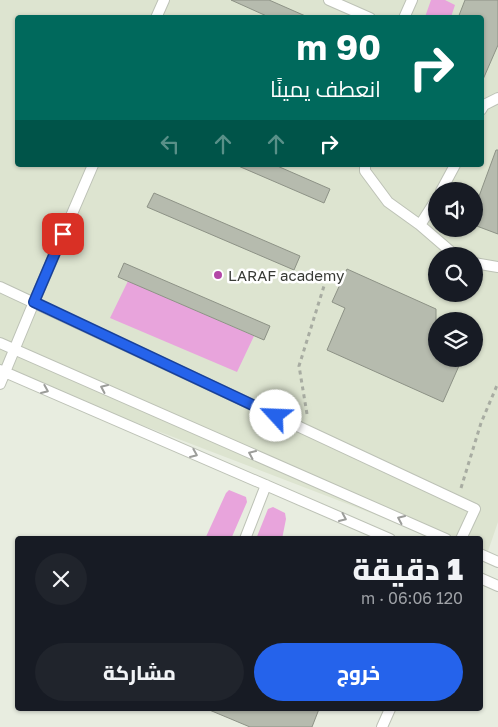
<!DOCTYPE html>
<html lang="ar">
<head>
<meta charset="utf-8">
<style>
  :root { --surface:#171b24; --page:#20242c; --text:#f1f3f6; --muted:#9ea1a6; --accent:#2563eb }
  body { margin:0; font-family:"Golos Text",Cairo,sans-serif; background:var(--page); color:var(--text); direction:rtl; height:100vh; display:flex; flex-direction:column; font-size:19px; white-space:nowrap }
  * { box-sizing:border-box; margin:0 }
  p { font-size:16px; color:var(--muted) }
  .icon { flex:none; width:28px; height:28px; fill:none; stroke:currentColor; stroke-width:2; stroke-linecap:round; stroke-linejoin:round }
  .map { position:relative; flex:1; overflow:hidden; direction:ltr }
  .side { position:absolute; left:15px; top:536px; width:468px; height:175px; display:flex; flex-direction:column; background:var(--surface); border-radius:5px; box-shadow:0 1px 4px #0004; direction:rtl }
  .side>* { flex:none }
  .hud { position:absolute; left:15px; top:15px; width:469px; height:152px; border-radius:5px; box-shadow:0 1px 4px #0004; direction:rtl; background:#00695c; color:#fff; overflow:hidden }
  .controls { position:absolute; left:428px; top:182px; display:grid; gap:10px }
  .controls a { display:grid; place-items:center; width:55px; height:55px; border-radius:50%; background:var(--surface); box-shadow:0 1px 4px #0004; font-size:25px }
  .pin { position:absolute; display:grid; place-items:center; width:42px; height:42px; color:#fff; margin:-21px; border-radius:10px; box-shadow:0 2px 8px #0006 }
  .me { position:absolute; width:55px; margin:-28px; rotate:295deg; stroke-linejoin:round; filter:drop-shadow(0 0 4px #0008) }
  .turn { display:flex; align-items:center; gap:18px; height:105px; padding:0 20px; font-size:22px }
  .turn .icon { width:65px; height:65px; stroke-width:2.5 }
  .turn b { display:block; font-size:35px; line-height:42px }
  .lanes { display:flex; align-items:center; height:48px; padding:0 20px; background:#0003; justify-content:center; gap:25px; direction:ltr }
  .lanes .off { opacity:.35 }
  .round { display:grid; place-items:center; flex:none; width:52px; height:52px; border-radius:26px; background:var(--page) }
  .head { display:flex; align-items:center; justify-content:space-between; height:85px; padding:0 20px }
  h1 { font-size:30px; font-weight:800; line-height:38px }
  .button { display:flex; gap:10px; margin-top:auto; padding:10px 20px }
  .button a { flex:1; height:58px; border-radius:30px; background:var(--accent); color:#fff; font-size:20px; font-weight:800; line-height:58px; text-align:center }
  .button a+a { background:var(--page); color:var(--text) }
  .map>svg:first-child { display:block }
  .built { fill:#dde4d0; fill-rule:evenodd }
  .green { fill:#e8a4dc }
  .building { fill:#b6bbae; stroke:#8d9286 }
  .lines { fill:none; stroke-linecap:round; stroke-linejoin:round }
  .lane-casing { stroke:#bdc2b6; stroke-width:12 }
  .path { stroke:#a8aca2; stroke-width:3; stroke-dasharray:4 4; stroke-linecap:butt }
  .lane { stroke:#fff; stroke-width:10 }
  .oneway { stroke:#9c9d9a }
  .route-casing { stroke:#184099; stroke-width:12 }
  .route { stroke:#2563eb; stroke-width:9 }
  .poi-dot { fill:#b346a6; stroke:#fff; stroke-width:2 }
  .labels { text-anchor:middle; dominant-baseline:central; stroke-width:5; stroke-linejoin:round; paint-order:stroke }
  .poi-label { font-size:15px; fill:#393b36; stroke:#fff; text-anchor:start }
</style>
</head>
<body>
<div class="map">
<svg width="498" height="727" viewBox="0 0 498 727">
  <rect width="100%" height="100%" fill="#e8ede0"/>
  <path class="built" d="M0,0H498V522L486,557L480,554V539H439L6,373L0,382ZM18,18H481V165H18ZM436,191H474V229H436ZM436,256H474V294H436ZM436,321H474V359H436Z"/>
  <path class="green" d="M431,0H445L455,5L451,17H425Z
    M128,281L254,336L237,372L110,318Z
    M229,490L246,497L247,502L231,539H205L226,493Z
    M273,507L285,513L286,519L282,539H256L268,509Z"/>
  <path class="building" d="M231,0H269L310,18H271Z
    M465,0H498V45L481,84V18H458Z
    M496,150H498V234L474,225V210Z
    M236,165H275L330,189L324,203Z
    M154,193L300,256L294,270L147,207Z
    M124,263L270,326L264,340L118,277Z
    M347,269L436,309V359H462L443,402L327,350L345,308L332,302Z
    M207,709H319L312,727H250Z"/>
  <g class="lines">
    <g class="lane-casing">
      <path id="lane" d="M329,0L370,18
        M156,18L164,0
        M404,18L412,0
        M481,110L484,105L498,98
        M365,165V171L388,202L420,225
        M441,191L455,165
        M436,200L420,225L456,256
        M474,263L498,267
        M0,287L475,509L461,539
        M0,343L446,539
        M0,370L390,539
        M0,384L34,302L93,165
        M245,539L266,485
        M480,554L498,562
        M480,578L498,586
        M382,727L390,709"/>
    </g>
    <path class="path" d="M307,414L299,366L329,270
      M461,488L481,423L498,383"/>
    <use href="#lane" class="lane"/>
  </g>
  <defs><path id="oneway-chevron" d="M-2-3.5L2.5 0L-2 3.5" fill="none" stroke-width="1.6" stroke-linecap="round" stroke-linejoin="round" transform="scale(1.25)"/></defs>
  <g class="oneway">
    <use href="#oneway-chevron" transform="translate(104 388) rotate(-156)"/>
    <use href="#oneway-chevron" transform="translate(45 390) rotate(23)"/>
    <use href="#oneway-chevron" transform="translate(194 454) rotate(23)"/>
    <use href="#oneway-chevron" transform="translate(252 454) rotate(-156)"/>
    <use href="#oneway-chevron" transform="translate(343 518) rotate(24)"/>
    <use href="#oneway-chevron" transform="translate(401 519) rotate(-156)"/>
  </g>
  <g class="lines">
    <g class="route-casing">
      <path id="route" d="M63,234L34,302L276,416"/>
    </g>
    <use href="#route" class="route"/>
  </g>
  <circle class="poi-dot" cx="218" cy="275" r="5"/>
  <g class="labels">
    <g class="poi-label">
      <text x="228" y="275">LARAF academy</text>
    </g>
  </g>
</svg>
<div class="controls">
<a><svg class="icon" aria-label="sound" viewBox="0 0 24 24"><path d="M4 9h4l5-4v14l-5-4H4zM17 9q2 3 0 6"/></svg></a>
<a><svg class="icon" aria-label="search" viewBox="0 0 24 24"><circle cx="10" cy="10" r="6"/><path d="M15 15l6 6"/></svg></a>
<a><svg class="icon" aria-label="layers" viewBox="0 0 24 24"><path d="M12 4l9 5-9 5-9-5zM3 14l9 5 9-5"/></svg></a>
</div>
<div class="pin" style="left:63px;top:234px;background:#d93025"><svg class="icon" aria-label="arrive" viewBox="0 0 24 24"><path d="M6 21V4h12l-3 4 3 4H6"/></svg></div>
<svg class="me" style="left:276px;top:416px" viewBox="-20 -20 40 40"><circle r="19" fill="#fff"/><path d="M0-13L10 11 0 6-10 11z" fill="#2563eb"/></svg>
<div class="hud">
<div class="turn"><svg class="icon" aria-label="right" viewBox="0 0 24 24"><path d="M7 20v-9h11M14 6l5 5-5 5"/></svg><div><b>90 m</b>انعطف يمينًا</div></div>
<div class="lanes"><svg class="icon off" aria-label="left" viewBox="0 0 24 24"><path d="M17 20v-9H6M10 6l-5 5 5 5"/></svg><svg class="icon off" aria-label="ahead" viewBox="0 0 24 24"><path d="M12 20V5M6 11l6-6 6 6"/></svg><svg class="icon off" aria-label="ahead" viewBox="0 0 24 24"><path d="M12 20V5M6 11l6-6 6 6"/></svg><svg class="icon" aria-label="right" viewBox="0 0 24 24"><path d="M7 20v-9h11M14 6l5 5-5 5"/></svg></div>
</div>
<section class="side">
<div class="head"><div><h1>1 دقيقة</h1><p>120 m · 06:06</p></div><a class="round"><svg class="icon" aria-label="close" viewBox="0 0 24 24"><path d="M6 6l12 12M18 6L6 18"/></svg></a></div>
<div class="button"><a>خروج</a><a>مشاركة</a></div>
</section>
</div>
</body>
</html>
